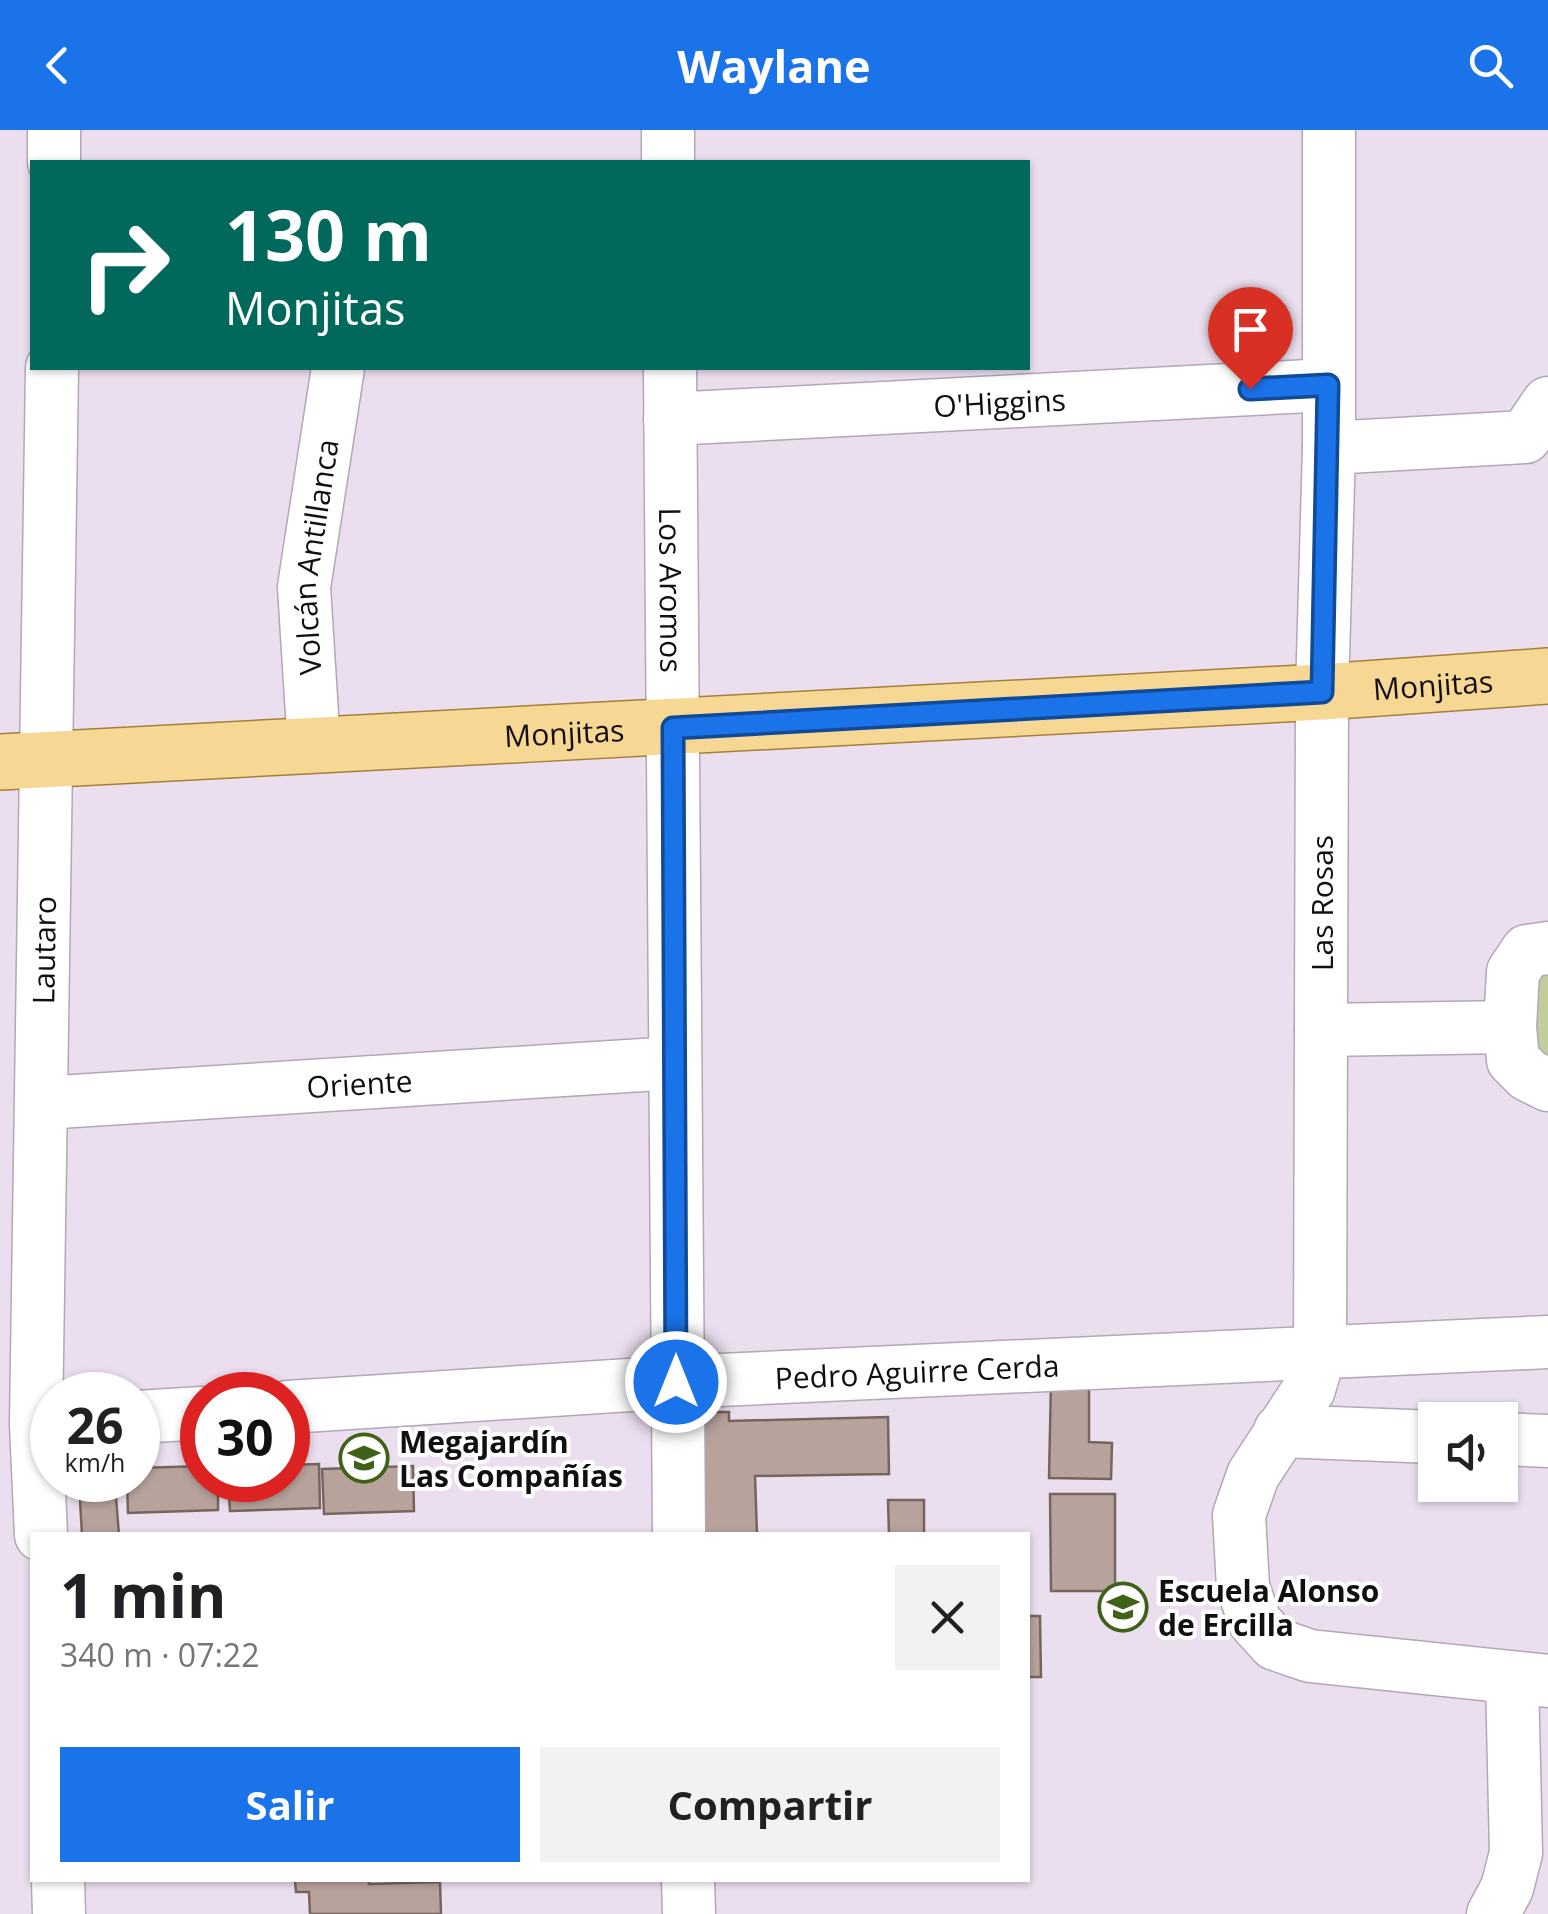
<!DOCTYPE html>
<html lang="es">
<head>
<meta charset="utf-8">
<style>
  :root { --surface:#fff; --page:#f2f2f2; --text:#202124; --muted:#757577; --accent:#1a73e8 }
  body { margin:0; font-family:"Open Sans",sans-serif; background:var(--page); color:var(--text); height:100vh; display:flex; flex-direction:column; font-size:38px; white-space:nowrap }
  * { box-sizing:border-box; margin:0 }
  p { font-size:32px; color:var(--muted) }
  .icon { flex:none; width:55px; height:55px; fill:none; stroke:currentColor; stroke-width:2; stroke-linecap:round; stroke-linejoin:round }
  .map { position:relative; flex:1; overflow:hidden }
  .details { position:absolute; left:30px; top:1402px; width:1000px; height:350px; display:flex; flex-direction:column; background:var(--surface); border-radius:0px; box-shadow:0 2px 8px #0004 }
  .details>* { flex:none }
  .guide { position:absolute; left:30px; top:30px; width:1000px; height:210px; border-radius:0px; box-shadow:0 2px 8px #0004; background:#00695c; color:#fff; overflow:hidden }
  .tools { position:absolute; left:1418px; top:1272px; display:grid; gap:20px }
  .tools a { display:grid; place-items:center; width:100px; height:100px; border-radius:0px; background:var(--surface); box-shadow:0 2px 8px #0004; font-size:50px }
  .speed { position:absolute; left:30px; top:1242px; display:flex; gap:20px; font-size:50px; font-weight:700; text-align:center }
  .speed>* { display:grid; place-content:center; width:130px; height:130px; border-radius:50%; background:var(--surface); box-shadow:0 2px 8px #0004; line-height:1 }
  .speed small { font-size:25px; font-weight:400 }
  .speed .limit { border:15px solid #d22; background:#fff; color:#111 }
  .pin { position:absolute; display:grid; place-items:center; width:85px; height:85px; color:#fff; margin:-102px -42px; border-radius:50% 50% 50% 0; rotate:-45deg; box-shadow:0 0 10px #0007 }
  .pin .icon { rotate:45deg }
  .me { position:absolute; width:110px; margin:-55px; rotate:0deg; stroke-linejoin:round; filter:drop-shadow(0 0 8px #0008) }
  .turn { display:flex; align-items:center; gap:35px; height:210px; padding:0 30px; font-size:45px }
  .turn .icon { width:130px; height:130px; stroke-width:2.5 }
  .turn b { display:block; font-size:70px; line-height:85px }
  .round { display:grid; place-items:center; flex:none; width:105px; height:105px; border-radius:0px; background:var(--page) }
  .headline { display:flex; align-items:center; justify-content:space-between; height:170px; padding:0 30px }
  h1 { font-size:60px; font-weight:700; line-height:75px }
  .action { display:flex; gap:20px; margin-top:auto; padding:20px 30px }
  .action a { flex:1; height:115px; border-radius:0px; background:var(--accent); color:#fff; font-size:40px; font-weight:700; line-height:115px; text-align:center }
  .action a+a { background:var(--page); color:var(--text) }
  header { display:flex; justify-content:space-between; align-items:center; height:130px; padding:0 30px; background:var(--accent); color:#fff; font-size:45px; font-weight:700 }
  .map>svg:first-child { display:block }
  .green { fill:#c1cd9c }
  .building { fill:#b7a39c; stroke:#76655e; stroke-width:2.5 }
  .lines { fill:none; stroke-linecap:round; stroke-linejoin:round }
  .minor-casing { stroke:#b3a7b6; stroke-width:55 }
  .major-casing { stroke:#a48039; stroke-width:58 }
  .minor { stroke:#fff; stroke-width:52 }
  .major { stroke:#f7d794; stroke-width:55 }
  .route-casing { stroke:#114b97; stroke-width:25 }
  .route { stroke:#1a73e8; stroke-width:18 }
  .labels { text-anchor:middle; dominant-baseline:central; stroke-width:8; stroke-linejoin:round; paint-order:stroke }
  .street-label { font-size:30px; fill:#120e13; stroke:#fff }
  .poi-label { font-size:30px; font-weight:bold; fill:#120e13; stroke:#fff; text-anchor:start }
</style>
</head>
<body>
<header><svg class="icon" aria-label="back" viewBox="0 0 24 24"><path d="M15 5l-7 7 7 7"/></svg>Waylane<svg class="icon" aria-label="search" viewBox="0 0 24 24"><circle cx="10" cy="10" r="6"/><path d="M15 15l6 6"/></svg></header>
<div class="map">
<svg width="1548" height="1784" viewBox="0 0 1548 1784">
  <rect width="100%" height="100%" fill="#ebdfef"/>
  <path class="green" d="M1548,832V938L1540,933L1524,858Z"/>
  <path class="building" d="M1051,1252L1089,1253V1312L1112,1313L1111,1349L1049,1348Z
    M700,1282H729V1291L888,1287L889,1344L755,1346L757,1405H702Z
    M319,1334L320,1378L230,1381L228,1350H288V1335Z
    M202,1336V1350H218V1380L128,1383L127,1350H138V1338Z
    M413,1336L414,1381L324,1384L322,1339Z
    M1050,1364H1115V1461H1051Z
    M116,1367L119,1405H82L80,1370Z
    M888,1370H924V1405H889Z
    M1028,1486H1040L1041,1547H1028Z
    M295,1750H369V1754L440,1752L441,1784H310L309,1762H296Z"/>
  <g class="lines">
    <g class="minor-casing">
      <g id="minor">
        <path d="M668,0V32"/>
        <path d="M1329,0V318L1322,562L1320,1222L1309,1259L1253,1345L1239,1385L1243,1457L1255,1492L1275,1514L1310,1526L1548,1551"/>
        <path d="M54,32V0"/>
        <path id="s1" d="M670,238L679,1405"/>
        <path id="s2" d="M670,289L1328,255"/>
        <path d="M1329,318L1525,307L1548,273"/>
        <path id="s3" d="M314,616L304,457L338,238"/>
        <path d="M1548,818L1527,821L1513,842L1510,897L1513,930L1528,945L1548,955"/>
        <path d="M1321,900L1510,897"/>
        <path id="s4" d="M42,973L675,933"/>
        <path id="s5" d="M288,1277L676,1252L1548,1212"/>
        <path d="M138,1287L202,1283"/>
        <path d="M1280,1301L1435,1307"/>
        <path d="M1500,1309L1548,1311"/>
        <path id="s6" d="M41,1405L36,1294L52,238"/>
        <path d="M58,1750L59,1784"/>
        <path d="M688,1750L689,1784"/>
        <path d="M1493,1784L1507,1758L1516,1723L1512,1548"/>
      </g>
    </g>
    <g class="major-casing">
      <g id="major">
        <path id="s7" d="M0,632L1322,562L1548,546"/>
      </g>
    </g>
    <use href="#minor" class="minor"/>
    <use href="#major" class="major"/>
  </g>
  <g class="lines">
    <g class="route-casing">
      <path id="route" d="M676,1252L673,598L1322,562L1328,255L1250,259"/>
    </g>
    <use href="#route" class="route"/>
  </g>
  <defs>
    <g id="school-ring" transform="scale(2.5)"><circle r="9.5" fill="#fff" stroke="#406218" stroke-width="1.5"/><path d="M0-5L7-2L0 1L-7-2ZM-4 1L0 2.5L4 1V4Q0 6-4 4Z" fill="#406218"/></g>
  </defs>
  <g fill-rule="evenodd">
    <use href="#school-ring" x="364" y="1328"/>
    <use href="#school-ring" x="1123" y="1477"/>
  </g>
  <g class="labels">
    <g class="street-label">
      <text stroke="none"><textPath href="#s2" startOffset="330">O'Higgins</textPath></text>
      <text stroke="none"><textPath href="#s3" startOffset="190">Volcán Antillanca</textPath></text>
      <text stroke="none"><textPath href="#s1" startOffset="222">Los Aromos</textPath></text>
      <text stroke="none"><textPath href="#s7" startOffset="1435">Monjitas</textPath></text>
      <text stroke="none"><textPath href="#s7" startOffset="565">Monjitas</textPath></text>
      <text transform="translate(1321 773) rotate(-90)">Las Rosas</text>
      <text stroke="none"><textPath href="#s6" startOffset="585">Lautaro</textPath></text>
      <text stroke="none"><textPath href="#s4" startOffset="318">Oriente</textPath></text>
      <text stroke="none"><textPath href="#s5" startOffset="630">Pedro Aguirre Cerda</textPath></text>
    </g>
    <g class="poi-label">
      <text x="399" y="1311">Megajardín<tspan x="399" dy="34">Las Compañías</tspan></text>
      <text x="1158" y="1460">Escuela Alonso<tspan x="1158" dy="34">de Ercilla</tspan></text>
    </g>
  </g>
</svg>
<div class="tools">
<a><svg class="icon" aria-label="sound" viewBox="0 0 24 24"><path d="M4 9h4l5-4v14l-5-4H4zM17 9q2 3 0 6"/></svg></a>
</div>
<div class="speed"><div>26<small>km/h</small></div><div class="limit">30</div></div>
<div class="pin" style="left:1250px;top:259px;background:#d93025"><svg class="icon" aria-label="arrive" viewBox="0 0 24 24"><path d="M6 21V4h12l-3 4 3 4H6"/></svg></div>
<svg class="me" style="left:676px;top:1252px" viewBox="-20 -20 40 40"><circle r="17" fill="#1a73e8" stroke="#fff" stroke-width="3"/><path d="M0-11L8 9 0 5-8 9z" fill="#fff"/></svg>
<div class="guide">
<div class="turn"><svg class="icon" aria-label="right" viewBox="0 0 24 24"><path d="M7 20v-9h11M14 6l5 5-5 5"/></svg><div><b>130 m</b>Monjitas</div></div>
</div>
<section class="details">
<div class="headline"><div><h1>1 min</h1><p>340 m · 07:22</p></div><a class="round"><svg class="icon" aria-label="close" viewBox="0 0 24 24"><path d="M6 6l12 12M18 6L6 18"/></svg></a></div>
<div class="action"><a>Salir</a><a>Compartir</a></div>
</section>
</div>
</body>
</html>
